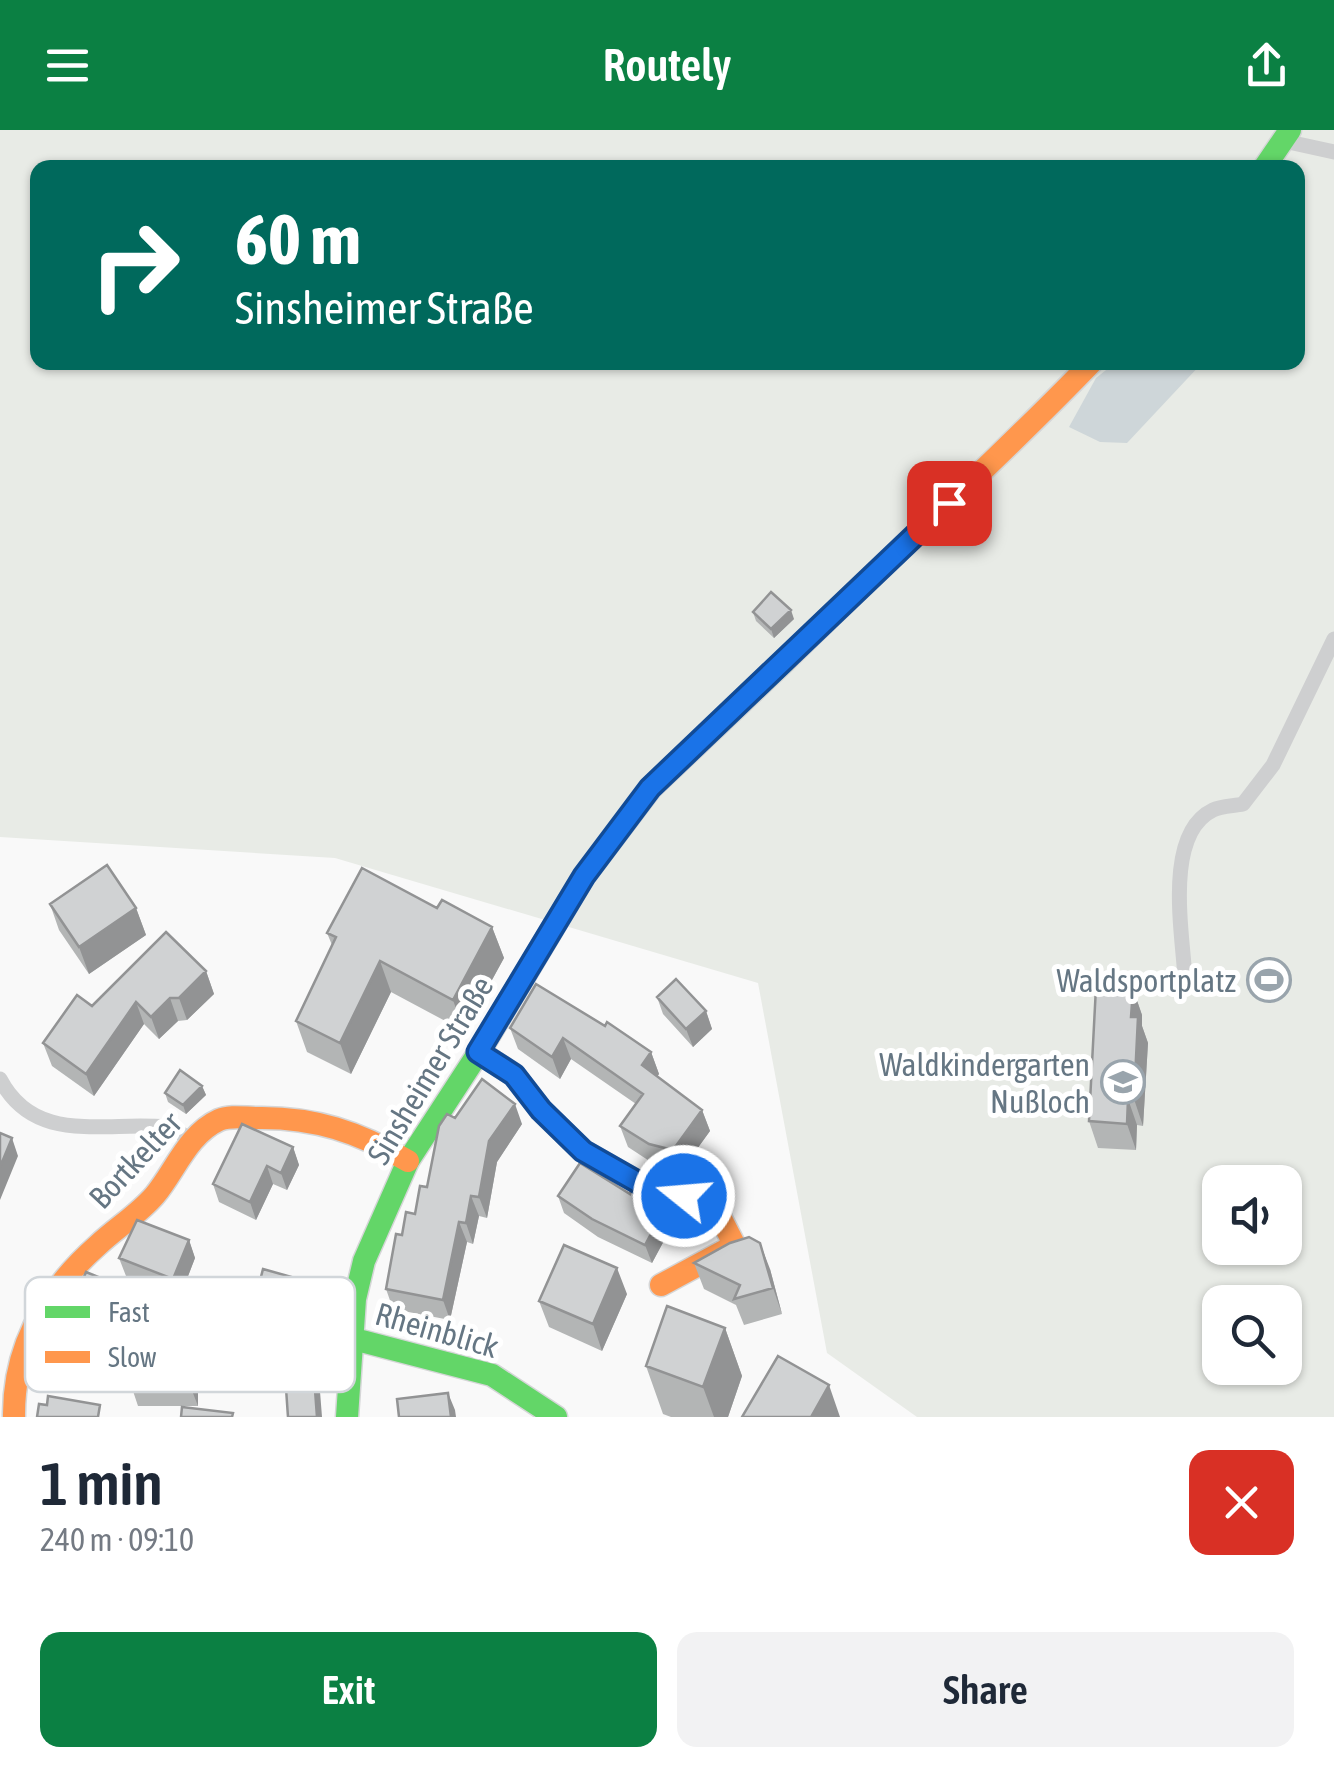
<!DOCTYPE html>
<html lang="en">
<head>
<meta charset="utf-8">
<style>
  :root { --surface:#fff; --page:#f2f2f3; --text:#1f2937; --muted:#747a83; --accent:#0b8043 }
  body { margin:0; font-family:"Asap Condensed",sans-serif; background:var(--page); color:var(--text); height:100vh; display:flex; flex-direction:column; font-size:38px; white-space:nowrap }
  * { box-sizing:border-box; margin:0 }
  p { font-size:32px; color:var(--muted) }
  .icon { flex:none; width:55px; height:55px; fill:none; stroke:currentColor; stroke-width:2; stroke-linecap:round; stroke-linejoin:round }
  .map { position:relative; height:1287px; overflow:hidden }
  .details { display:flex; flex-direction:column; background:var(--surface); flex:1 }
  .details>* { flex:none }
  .hud { position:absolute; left:30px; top:30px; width:1275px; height:210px; border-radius:20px; box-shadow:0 2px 8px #0004; background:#00695c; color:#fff; overflow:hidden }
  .tools { position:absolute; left:1202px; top:1035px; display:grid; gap:20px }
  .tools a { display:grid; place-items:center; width:100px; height:100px; border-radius:20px; background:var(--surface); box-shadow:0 2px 8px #0004; font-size:50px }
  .pin { position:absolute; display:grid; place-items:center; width:85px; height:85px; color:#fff; margin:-42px; border-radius:20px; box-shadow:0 5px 15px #0006 }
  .me { position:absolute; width:110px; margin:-55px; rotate:287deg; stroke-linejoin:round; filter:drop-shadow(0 0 8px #0008) }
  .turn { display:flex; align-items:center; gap:35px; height:210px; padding:0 40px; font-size:45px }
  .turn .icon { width:130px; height:130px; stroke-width:2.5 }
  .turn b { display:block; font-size:70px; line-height:85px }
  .round { display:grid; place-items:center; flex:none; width:105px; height:105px; border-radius:20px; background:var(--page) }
  .head { display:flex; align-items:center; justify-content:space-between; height:170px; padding:0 40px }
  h1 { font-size:60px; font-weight:600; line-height:75px }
  .primary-button { display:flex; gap:20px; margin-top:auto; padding:20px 40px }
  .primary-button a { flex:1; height:115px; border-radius:20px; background:var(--accent); color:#fff; font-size:40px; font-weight:600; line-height:115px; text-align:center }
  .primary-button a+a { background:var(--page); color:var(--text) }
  header { display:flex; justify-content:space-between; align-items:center; height:130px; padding:0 40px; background:var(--accent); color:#fff; font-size:45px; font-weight:600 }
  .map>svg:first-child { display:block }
  .green { fill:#e8ebe6; fill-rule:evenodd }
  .water { fill:#ced6d9 }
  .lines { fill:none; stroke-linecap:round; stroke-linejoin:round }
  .fast-casing { stroke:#d5d6d7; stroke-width:25 }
  .slow-casing { stroke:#d5d6d7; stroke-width:25 }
  .lane { stroke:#cecfd0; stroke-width:15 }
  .fast { stroke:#63d668; stroke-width:22 }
  .slow { stroke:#ff974d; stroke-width:22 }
  .wall { fill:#b3b5b5 }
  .shaded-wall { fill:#929394 }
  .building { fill:#d0d2d3; stroke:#929394; stroke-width:2.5 }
  .route-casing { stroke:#114b97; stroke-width:25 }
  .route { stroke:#1a73e8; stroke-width:18 }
  .labels { text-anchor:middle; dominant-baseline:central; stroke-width:10; stroke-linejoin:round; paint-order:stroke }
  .poi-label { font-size:32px; fill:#657683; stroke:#fff; text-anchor:end }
  .street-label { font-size:32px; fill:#657683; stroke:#fff }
  .key { fill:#fff; stroke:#d1d6da; stroke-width:2.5 }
  .key-label { font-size:28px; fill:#657683 }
</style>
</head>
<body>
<header><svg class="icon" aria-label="menu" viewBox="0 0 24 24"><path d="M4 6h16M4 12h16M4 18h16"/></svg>Routely<svg class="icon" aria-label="share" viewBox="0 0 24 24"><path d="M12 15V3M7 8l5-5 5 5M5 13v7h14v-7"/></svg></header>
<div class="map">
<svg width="1334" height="1287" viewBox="0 0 1334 1287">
  <rect width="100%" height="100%" fill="#f9f9f9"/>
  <path class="green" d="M0,0H1334V1287H917L827,1223L758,853L335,728L0,707ZM38,38H1298V232H38ZM1220,1052H1285V1118H1220ZM1220,1172H1285V1238H1220Z"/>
  <path class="water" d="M1115,233H1202L1127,313L1100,312L1069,297L1096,248Z"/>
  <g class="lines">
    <g class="fast-casing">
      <path id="fast" d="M1264,38L1290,0
        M350,1208L492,1245L556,1287
        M347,1287L355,1169L364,1131L408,1031L479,922L584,746L651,658L785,531"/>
    </g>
    <g class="slow-casing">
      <path id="slow" d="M785,531C886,430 993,335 1092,232
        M479,922L514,945L541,980L583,1021L648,1058L684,1066L716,1079L733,1112L726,1120L661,1155
        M14,1287C13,1217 46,1161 98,1115C116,1098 139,1084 155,1065C175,1041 188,1004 219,990C230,985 245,988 257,988C314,987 359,1002 408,1031"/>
    </g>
    <path class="lane" d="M1284,11L1334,22
      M1185,849C1183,805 1163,704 1213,680C1221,676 1234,676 1243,674L1273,635L1334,509
      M0,949C35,1016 105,991 166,997L175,999L190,1010"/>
    <use href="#fast" class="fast"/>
    <use href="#slow" class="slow"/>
  </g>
  <path class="wall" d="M753,482L794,489L774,508L756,491Z
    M50,774L136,778L146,805L89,844L59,800Z
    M437,778L492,797L504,828L464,901L391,862L351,944L307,922L296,891L332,815L327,803Z
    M206,841L214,864L187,890L178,891L159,909L144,894L94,966L52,936L43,913L92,876Z
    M1133,859L1142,885V896L1148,913L1143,996L1137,995L1136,1020L1098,1018L1089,991Z
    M657,867L706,881L712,899L693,917L663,884Z
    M510,898L651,922L659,944L657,946L702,980L710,1001L681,1041L657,1036L628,1017L620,996L636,974L571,929L560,949L518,919Z
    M202,956L206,965L186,984L168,972L165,963Z
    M455,988L522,994L497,1032L487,1088L479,1086L473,1114L467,1112L450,1190L393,1179L386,1159L402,1105L415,1084Z
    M293,1017L299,1035L287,1060L273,1054L256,1090L219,1072L213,1054Z
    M630,1064L667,1074L674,1092L652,1133L598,1107L564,1083L558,1066Z
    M189,1110L195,1128L180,1167L126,1146L119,1128Z
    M694,1133L770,1139L782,1184L744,1195L736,1175L704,1159Z
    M627,1164L602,1221L549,1197L539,1171Z
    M331,1174L317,1223L282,1202L259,1196L253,1178Z
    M132,1175L109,1230L70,1215L64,1197Z
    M725,1198L742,1246L728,1287H671L663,1284L646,1236Z
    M198,1234V1276H138L132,1258Z"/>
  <path class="shaded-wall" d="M791,480L794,489L774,508L771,499Z
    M136,778L146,805L89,844L79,817Z
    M492,797L504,828L464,901L453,870Z
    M380,831L391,862L351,944L340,913Z
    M206,841L214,864L187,890L179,868Z
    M1133,859L1142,885V896L1148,913L1143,996L1134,969L1131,887Z
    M170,868L178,891L159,909L151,887Z
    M136,872L144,894L94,966L86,944Z
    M706,881L712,899L693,917L686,899Z
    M563,908L571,929L560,949L552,927Z
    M651,922L659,944L650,957L642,935Z
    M202,956L206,965L186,984L183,975Z
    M1128,969L1137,995L1136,1020L1127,994Z
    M515,974L522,994L497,1032L487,1088L479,1067L489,1011Z
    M702,980L710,1001L681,1041L673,1020Z
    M12,1008L18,1026L0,1070V1037Z
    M293,1017L299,1035L287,1060L281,1043Z
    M267,1036L273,1054L256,1090L250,1072Z
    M471,1066L479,1086L473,1114L466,1093Z
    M667,1074L674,1092L652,1133L645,1115Z
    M459,1092L467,1112L450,1190L443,1170Z
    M189,1110L195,1128L180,1167L173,1149Z
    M760,1113L770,1139L782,1184L773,1158Z
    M617,1138L627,1164L602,1221L593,1194Z
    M324,1156L331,1174L317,1223L322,1287H317L311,1205Z
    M125,1158L132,1175L109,1230L103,1213Z
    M725,1198L742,1246L728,1287H714L703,1257Z
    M192,1216L198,1234V1276L191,1258Z
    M829,1255L840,1287H811Z
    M448,1263L455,1280L456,1287H451Z"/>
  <path class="building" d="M771,462L791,480L771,499L753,482Z
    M107,735L136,778L79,817L50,774Z
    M362,738L437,778L442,770L492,797L453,870L380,831L340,913L296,891L336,807L327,803Z
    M166,802L206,841L179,868H170L151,887L136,872L86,944L43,913L77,865L92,876Z
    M676,849L706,881L686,899L657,867Z
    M536,854L605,896L607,892L651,922L642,935L702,980L673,1020L649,1014L620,996L643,964L563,908L552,927L510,898Z
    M1096,857L1133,859L1131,887H1138L1134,969H1128L1127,994L1089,991Z
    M180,940L202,956L183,975L165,963Z
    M482,949L515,974L489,1011L479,1067L471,1066L466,1093L459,1092L443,1170L386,1159L396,1104L402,1105L406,1082L415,1084L420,1056L427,1057L439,996L447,984L455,988Z
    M242,994L293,1017L281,1043L267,1036L250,1072L213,1054Z
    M0,1003L12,1008L0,1037Z
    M580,1033L630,1064L631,1061L667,1074L645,1115L592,1089L558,1066Z
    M137,1090L189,1110L173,1149L119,1128Z
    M749,1107L760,1113L773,1158L734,1169L740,1155L694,1133L730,1113Z
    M564,1115L617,1138L593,1194L539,1171Z
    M263,1139L324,1156L311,1205L317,1287H288L281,1186L253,1178Z
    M86,1142L125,1158L103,1213L64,1197Z
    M667,1176L725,1198L703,1257L646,1236Z
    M778,1226L829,1255L811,1287H742Z
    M448,1263L451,1287H399L397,1269Z
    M48,1266L100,1275L98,1287H37L39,1274L47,1275Z
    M182,1277L233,1283L232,1287H181Z"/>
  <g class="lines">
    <g class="route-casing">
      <path id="route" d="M684,1066L648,1058L583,1021L541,980L514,945L478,922L584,746L650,658L949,373"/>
    </g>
    <use href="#route" class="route"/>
  </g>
  <defs>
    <g id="stadium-ring" transform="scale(2.25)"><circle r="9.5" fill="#fff" stroke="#99a4ac" stroke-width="1.5"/><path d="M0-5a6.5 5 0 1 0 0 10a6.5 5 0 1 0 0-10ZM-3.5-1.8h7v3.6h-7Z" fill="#99a4ac"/></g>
    <g id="school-ring" transform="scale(2.25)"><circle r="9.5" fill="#fff" stroke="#99a4ac" stroke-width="1.5"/><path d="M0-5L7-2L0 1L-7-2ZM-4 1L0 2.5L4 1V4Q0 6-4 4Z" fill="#99a4ac"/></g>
  </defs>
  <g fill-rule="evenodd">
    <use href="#stadium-ring" x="1269" y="850"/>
    <use href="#school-ring" x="1123" y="952"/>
  </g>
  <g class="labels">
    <g class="poi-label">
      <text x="1236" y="850">Waldsportplatz</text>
      <text x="1090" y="934">Waldkindergarten<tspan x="1090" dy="37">Nußloch</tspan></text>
    </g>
    <g class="street-label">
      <text transform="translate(430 940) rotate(-59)">Sinsheimer Straße</text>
      <text transform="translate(135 1030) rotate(-47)">Bortkelter</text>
      <text transform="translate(437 1200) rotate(16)">Rheinblick</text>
    </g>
  </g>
  <rect x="25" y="1147" width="330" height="115" rx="15" class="key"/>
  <rect x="45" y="1176" width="45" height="12" fill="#63d668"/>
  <rect x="45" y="1221" width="45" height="12" fill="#ff974d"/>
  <g class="key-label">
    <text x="108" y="1192">Fast</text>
    <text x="108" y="1237">Slow</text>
  </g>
</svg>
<div class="tools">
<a><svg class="icon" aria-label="sound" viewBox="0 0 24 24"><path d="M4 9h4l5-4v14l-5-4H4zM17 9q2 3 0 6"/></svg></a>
<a><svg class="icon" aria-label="search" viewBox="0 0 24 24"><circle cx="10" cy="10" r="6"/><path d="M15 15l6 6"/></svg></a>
</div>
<div class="pin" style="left:949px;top:373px;background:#d93025"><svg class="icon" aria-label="arrive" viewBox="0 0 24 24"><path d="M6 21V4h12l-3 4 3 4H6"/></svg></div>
<svg class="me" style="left:684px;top:1066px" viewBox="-20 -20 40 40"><circle r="17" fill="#1a73e8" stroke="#fff" stroke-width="3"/><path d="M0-11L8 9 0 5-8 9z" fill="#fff"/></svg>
<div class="hud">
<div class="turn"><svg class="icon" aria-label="right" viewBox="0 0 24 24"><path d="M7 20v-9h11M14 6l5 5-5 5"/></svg><div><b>60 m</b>Sinsheimer Straße</div></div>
</div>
</div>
<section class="details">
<div class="head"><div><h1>1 min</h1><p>240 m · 09:10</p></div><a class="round" style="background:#d93025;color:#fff"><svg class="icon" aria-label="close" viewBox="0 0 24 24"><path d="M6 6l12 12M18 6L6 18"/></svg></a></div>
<div class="primary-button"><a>Exit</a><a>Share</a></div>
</section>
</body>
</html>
